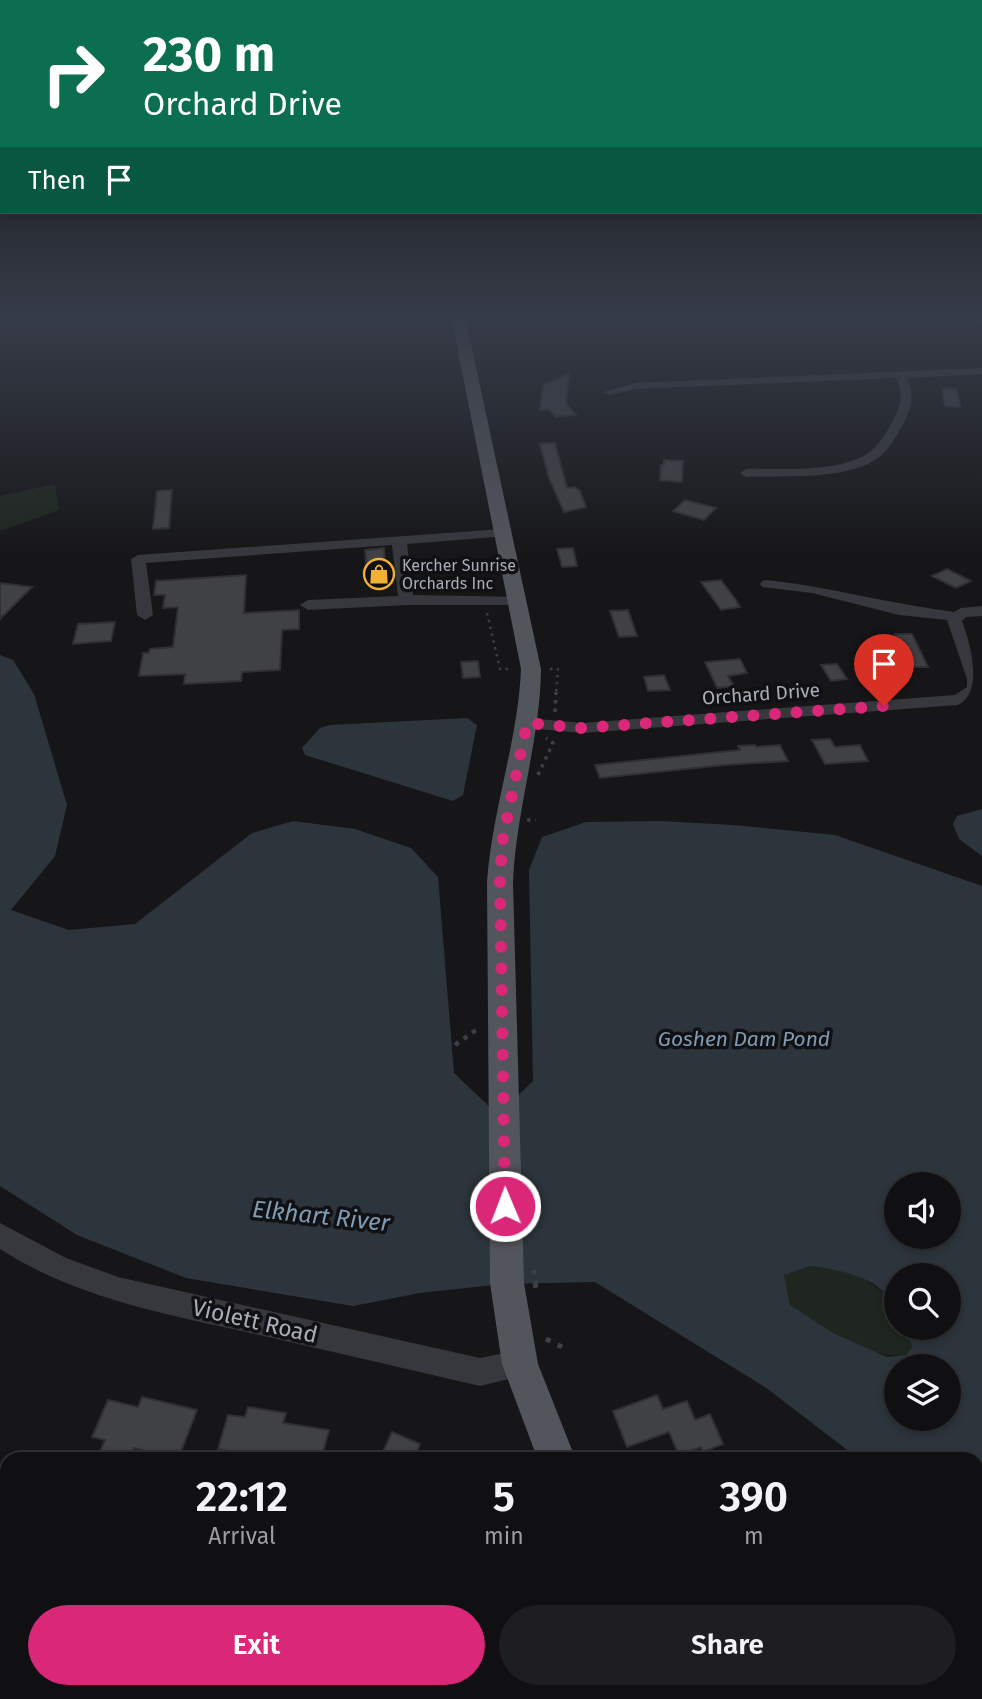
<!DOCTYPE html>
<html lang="en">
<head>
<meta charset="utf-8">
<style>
  :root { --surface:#101012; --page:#1e1e20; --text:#f1f3f6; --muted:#9c9d9f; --line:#303032; --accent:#db2777 }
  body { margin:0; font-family:"Fira Sans",sans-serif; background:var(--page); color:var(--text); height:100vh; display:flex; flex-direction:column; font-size:26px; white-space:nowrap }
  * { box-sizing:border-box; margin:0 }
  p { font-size:23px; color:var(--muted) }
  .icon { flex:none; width:38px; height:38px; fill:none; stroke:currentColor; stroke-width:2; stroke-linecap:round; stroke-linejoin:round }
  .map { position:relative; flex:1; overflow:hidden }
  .details { position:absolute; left:0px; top:1452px; width:984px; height:247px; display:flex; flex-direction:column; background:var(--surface); border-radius:21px 21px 0 0; box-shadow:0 4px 10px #0003,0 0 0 2px var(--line) }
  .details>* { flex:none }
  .top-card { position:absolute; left:0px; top:0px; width:984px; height:214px; box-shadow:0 4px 10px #0003,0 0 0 2px var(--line); background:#0b6e4f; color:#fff; overflow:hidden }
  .buttons { position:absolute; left:884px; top:1172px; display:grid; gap:14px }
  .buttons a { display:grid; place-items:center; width:77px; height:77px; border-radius:50%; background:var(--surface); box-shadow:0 4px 10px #0003,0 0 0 2px var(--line); font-size:35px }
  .pin { position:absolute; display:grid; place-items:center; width:60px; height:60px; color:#fff; margin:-72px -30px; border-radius:50% 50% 50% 0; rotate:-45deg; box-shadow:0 0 7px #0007 }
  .pin .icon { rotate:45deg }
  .me { position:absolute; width:77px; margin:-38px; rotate:359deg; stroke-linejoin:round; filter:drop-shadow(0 0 5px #0008) }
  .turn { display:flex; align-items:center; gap:24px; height:147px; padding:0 28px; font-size:32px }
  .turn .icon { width:91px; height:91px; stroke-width:2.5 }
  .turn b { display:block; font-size:49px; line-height:60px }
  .then { display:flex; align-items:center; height:66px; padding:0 28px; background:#0003; gap:14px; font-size:26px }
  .eta { display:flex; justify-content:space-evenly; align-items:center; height:119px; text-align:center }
  .eta b { font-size:42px; font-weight:600; line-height:49px }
  .cta { display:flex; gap:14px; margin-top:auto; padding:14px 28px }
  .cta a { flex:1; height:80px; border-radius:42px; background:var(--accent); color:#fff; font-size:28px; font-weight:600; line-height:80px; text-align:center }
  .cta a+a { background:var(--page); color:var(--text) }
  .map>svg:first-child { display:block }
  .green { fill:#1e261f }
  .water { fill:#2c353c; fill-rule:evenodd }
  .building { fill:#404145; stroke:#303034; stroke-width:2 }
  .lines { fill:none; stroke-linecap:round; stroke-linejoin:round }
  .path-far3 { stroke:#3d3f44; stroke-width:2.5; stroke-dasharray:2.5 4.5; stroke-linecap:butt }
  .path-far2 { stroke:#3d3f44; stroke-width:3.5; stroke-dasharray:3.5 5; stroke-linecap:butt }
  .path-far1 { stroke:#3d3f44; stroke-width:4.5; stroke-dasharray:4.5 6; stroke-linecap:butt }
  .path { stroke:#3d3f44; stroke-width:5; stroke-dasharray:5 8; stroke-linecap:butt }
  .minor { fill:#37383d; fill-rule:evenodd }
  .major { fill:#53555c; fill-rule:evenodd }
  .route { stroke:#db2777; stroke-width:12; stroke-dasharray:0 21.6 }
  .labels { text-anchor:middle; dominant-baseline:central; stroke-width:7; stroke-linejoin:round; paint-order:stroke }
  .far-poi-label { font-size:16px; fill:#a8adb8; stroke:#111113; text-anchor:start }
  .street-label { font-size:19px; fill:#a8adb8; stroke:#111113 }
  .water-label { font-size:21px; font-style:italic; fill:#7f9bb3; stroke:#111113 }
  .near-street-label { font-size:23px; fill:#a8adb8; stroke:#111113 }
  .near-water-label { font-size:24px; font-style:italic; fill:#7f9bb3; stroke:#111113 }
</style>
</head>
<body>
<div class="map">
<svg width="982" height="1699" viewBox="0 0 982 1699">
  <rect width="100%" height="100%" fill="#161618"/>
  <path class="green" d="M55,484L59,510L0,531V496Z
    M812,1266L854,1272L890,1297L896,1308V1328H907L912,1347L906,1355C865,1360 823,1327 790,1306L784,1275Z"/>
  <path class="water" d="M0,655L13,660L34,694L67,805L55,856L11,910L69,930L135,924L252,833L293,821L355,829L411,848L438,877L454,1073L498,1115L533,1081L529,870L542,837L586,822L660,821L733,825L835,835L982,886V1568L976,1563V1460L859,1459L765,1387L595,1282L503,1284L420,1293L353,1306L186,1278L77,1235L0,1186ZM896,1185H948V1237H896ZM811,1266C844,1271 878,1276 896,1308V1276H948V1328H907L912,1347L906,1355L887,1357L833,1333L790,1305L784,1275ZM896,1367H948V1419H896Z
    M467,718L477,725L463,795L453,801L305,755L302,748L320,728L330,725Z
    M982,809V856L959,839L953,824L957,816Z"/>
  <path class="building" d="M569,374L566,403L576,415L556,417L548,409L540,410L543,385Z
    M942,388L957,389L960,407L945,406Z
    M555,443L567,488L575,487L580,491L586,507L564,512L549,478L540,444Z
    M664,460L683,461L682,482L660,480L661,465H664Z
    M172,490L169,528L153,529L157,491Z
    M685,500L716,508L704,520L673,511Z
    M384,548L385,563H390L392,583L368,584L365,550Z
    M573,548L577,566L562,567L557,549Z
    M947,569L971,581L956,588L932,576Z
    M246,575L244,613L299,610V629L282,630L280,670L242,672L241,681L184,684L185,674L139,676L143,653H149L150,649L173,647L178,607L163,608L165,595H154L156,581Z
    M721,580L736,600L740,607L721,610L701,582Z
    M0,583L32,587L0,619Z
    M628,610L637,636L619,637L610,611Z
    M115,622L111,641L73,644L78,624Z
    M895,634H912L928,667H907Z
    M740,659L747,673L728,676L734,686L717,688L705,662Z
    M478,661L480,677L463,678L461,662Z
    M837,664L847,679L831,681L821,665Z
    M664,675L670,690L648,691L644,677Z
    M830,739L835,747L860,745L868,761L825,764L812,740Z
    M755,745L756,747L780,745L788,761L724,765L600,778L595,765L740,750L738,746Z
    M657,1395L663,1409L687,1401L695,1420L710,1414L723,1444L703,1452L701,1447L679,1455L669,1432L627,1447L613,1411Z
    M142,1397L197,1410L178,1459L134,1448L129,1460L98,1457L105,1440L92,1437L108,1400L138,1407Z
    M248,1407L286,1413L283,1423L329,1430L321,1460H280L218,1449L228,1415L245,1417Z
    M392,1432L420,1444L414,1460H379Z"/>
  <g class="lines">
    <path class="path-far3" d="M487,613L500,669H511
      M550,669H558L556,694"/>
    <path class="path-far2" d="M555,712L556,692
      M538,775L553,743L546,738
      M527,820H536"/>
    <path class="path-far1" d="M455,1045L479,1028
      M534,1270L536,1284"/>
    <path class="path" d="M535,1283L536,1289
      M546,1339L562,1347"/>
    <path class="minor" d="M982,368V374L907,378C916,397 911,410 901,428C895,438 888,451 878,458C846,481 784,475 746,477L740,473L746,469C781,468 845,474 872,450C880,443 886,433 891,424C901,408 904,395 896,378L636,389L609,395L603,392L636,383Z
      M503,529L508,530V536L407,544L413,595L523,597L526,600L523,603L518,605H406L308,610L300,605L308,600L398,596L392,545L146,563L153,615L145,620L137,615L131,559L138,555Z
      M767,580C830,587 891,604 954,612L961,608L982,606V616L966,617L962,621C973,650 982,694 958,705L582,733L527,728L518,723L527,718L582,723L955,695L967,687V679L947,620L899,615L812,593L762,587L760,584L762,581Z
      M0,1223L66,1258L118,1277L480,1358L520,1350L530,1354L534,1364L530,1374L480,1386C402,1368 324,1350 246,1332C161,1313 74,1297 0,1249Z"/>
    <path class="major" d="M452,321H466L541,669C540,741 516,810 513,882L524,1283L538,1364L576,1460H538L502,1364L490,1283L487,882C492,810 518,741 521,669Z
      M686,1692H730L733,1699H689Z"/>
  </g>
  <linearGradient id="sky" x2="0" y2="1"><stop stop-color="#0c0c0d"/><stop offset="0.57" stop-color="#363c48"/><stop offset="1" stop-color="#363c48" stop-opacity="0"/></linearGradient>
  <rect width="982" height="559" fill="url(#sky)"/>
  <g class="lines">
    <path class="route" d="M505,1206L500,882L502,843L527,723L582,728L884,706"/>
  </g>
  <defs>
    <g id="shop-ring" transform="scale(1.575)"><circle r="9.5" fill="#111113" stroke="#f2b134" stroke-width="1.5"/><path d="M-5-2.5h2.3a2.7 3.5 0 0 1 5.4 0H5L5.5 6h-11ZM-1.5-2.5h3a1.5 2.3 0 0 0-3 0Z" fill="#f2b134"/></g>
  </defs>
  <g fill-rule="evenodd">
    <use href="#shop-ring" x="379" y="574"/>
  </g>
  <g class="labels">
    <g class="far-poi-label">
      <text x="402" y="565">Kercher Sunrise<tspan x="402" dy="18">Orchards Inc</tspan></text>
    </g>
    <g class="street-label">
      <text transform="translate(761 694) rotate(-4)">Orchard Drive</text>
    </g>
    <g class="water-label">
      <text x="744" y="1039">Goshen Dam Pond</text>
    </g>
    <g class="near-street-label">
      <text transform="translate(255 1321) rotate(13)">Violett Road</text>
    </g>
    <g class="near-water-label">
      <text transform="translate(321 1216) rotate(6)">Elkhart River</text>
    </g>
  </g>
</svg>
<div class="buttons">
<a><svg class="icon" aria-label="sound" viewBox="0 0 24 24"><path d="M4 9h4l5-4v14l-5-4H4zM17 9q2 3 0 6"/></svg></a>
<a><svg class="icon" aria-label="search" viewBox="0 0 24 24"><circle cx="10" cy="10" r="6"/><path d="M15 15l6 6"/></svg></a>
<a><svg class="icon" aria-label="layers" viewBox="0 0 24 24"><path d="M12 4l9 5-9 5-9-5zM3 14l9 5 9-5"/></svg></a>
</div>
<div class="pin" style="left:884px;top:706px;background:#d93025"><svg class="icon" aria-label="arrive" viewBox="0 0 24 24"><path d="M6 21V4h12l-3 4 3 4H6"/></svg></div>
<svg class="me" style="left:505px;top:1206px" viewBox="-20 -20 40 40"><circle r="17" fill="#db2777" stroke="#fff" stroke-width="3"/><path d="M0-11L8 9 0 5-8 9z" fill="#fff"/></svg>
<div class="top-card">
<div class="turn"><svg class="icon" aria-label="right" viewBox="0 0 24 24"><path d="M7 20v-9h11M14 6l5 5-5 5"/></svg><div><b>230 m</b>Orchard Drive</div></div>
<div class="then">Then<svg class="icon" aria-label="arrive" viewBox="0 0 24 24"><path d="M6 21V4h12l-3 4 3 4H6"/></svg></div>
</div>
<section class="details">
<div class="eta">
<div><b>22:12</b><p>Arrival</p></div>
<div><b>5</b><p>min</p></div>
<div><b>390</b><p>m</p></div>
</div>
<div class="cta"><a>Exit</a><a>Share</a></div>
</section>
</div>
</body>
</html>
